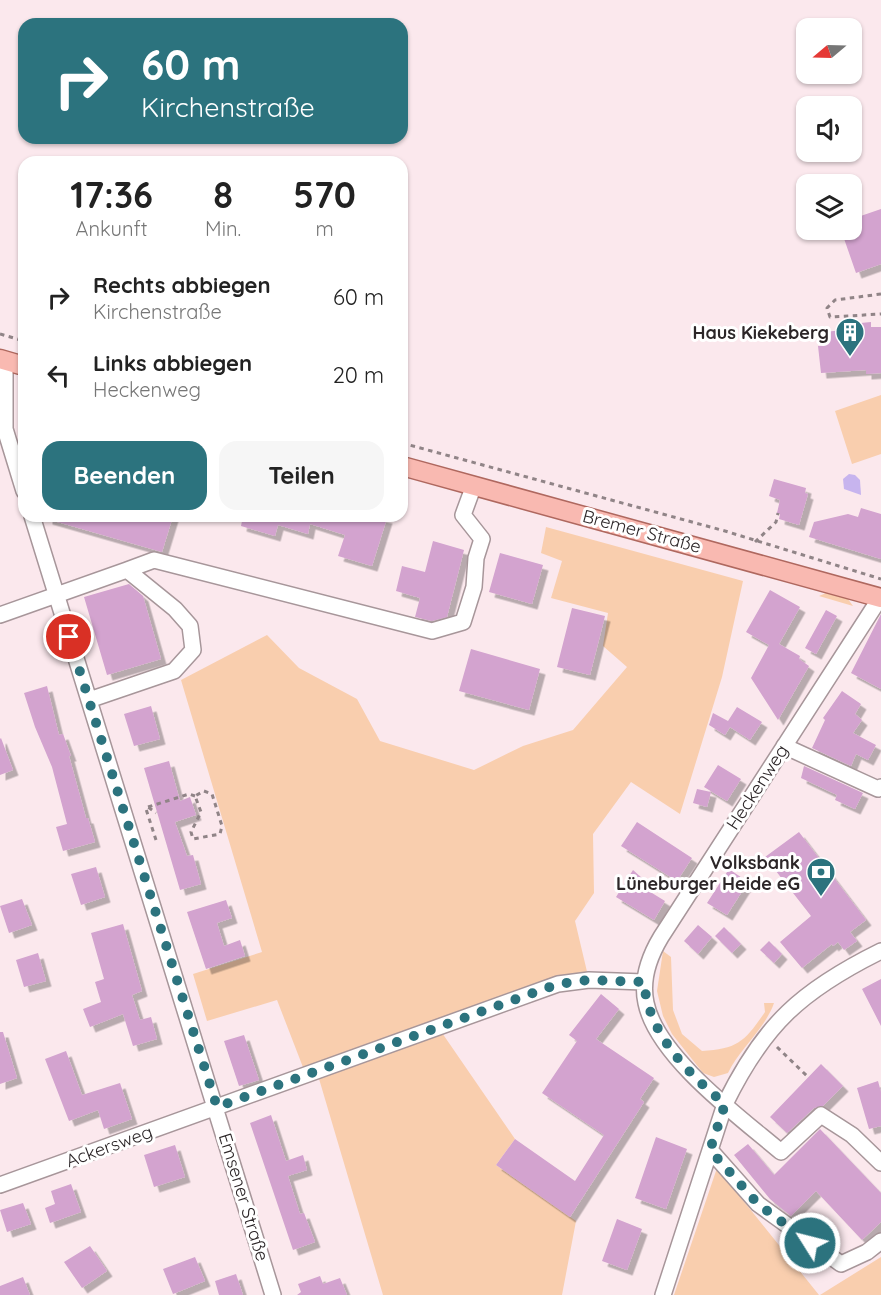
<!DOCTYPE html>
<html lang="de">
<head>
<meta charset="utf-8">
<style>
  :root { --surface:#fff; --page:#f6f6f6; --text:#222; --muted:#767676; --accent:#2c737e }
  body { margin:0; font-family:Quicksand,sans-serif; background:var(--page); color:var(--text); height:100vh; display:flex; flex-direction:column; font-size:22px; white-space:nowrap }
  * { box-sizing:border-box; margin:0 }
  p { font-size:20px; color:var(--muted) }
  .icon { flex:none; width:33px; height:33px; fill:none; stroke:currentColor; stroke-width:2; stroke-linecap:round; stroke-linejoin:round }
  .map { position:relative; flex:1; overflow:hidden }
  .details { position:absolute; left:18px; top:156px; width:390px; height:366px; display:flex; flex-direction:column; background:var(--surface); border-radius:18px; box-shadow:0 2px 4px #0004 }
  .details>* { flex:none }
  .top-card { position:absolute; left:18px; top:18px; width:390px; height:126px; border-radius:18px; box-shadow:0 2px 4px #0004; background:#2c737e; color:#fff; overflow:hidden }
  .needle { width:39px; rotate:251deg }
  .tools { position:absolute; left:796px; top:18px; display:grid; gap:12px }
  .tools a { display:grid; place-items:center; width:66px; height:66px; border-radius:12px; background:var(--surface); box-shadow:0 2px 4px #0004; font-size:30px }
  .pin { position:absolute; display:grid; place-items:center; width:51px; height:51px; color:#fff; margin:-26px; border:3px solid #fff; border-radius:50%; box-shadow:0 2px 6px #0007 }
  .me { position:absolute; width:66px; margin:-33px; rotate:306deg; stroke-linejoin:round; filter:drop-shadow(0 0 4px #0008) }
  .turn { display:flex; align-items:center; gap:21px; height:126px; padding:0 24px; font-size:27px }
  .turn .icon { width:78px; height:78px; stroke-width:2.5 }
  .turn b { display:block; font-size:42px; line-height:51px }
  .eta { display:flex; justify-content:space-evenly; align-items:center; height:102px; text-align:center }
  .eta b { font-size:36px; font-weight:700; line-height:42px }
  .action { display:flex; gap:12px; margin-top:auto; padding:12px 24px }
  .action a { flex:1; height:69px; border-radius:18px; background:var(--accent); color:#fff; font-size:24px; font-weight:700; line-height:69px; text-align:center }
  .action a+a { background:var(--page); color:var(--text) }
  ul { padding:0; list-style:none }
  li { display:flex; align-items:center; gap:18px; height:78px; padding:0 24px }
  li div { flex:1 }
  li b { display:block; font-size:22px }
  li em { font-style:normal }
  .map>svg:first-child { display:block }
  .green { fill:#f9ceae }
  .water { fill:#c7b4ee }
  .building { fill:#d3a3cf; filter:url(#shadow) }
  .lines { fill:none; stroke-linecap:round; stroke-linejoin:round }
  .minor-casing { stroke:#a7969a; stroke-width:18 }
  .major-casing { stroke:#af685f; stroke-width:21 }
  .path { stroke:#908487; stroke-width:3; stroke-dasharray:4.5 4.5; stroke-linecap:butt }
  .minor { stroke:#fff; stroke-width:15 }
  .major { stroke:#f9b9b1; stroke-width:18 }
  .route { stroke:#2c737e; stroke-width:10; stroke-dasharray:0 18 }
  .labels { text-anchor:middle; dominant-baseline:central; stroke-width:6; stroke-linejoin:round; paint-order:stroke }
  .poi-label { font-size:18px; font-weight:bold; fill:#2c2628; stroke:#fff; text-anchor:end }
  .street-label { font-size:18px; fill:#2c2628; stroke:#fff }
</style>
</head>
<body>
<div class="map">
<svg width="881" height="1295" viewBox="0 0 881 1295">
  <defs>
    <filter id="shadow"><feDropShadow dx="5.5" dy="5.5" stdDeviation="0" flood-color="#0004"/></filter>
  </defs>
  <rect width="100%" height="100%" fill="#fbe8ed"/>
  <path class="green" d="M881,395V454L852,464L835,411Z
    M546,527L743,581L722,677L680,814L631,782L593,834L594,893L575,921L589,980L438,1027L515,1139L496,1165L576,1221L562,1295H383L317,1072L306,1075L277,1000L207,1021L193,974L262,952L181,680L267,635L299,668L357,699L380,741L474,770L523,746L573,730L627,667L603,646L608,613L551,598L562,561L541,553Z
    M826,593L848,599L853,606L819,596Z
    M663,951L671,957L673,1010L682,1034L702,1051C738,1049 745,1041 765,1012L764,1003H774C765,1029 740,1048 728,1073L714,1077L703,1073L672,1034L663,1016L657,991Z
    M717,1168L819,1295H674Z
    M881,1257V1295H820Z"/>
  <path class="water" d="M849,474L855,475L860,480L861,495L844,489L843,479Z"/>
  <path class="building" d="M881,209V264L856,273L841,230H852V219Z
    M871,322V327H881V373L866,374V370L821,373L818,346L826,345L825,332L851,329L850,324Z
    M774,479L806,488L805,493L808,494L799,525L779,519L780,514L777,513L780,500L769,496Z
    M861,508L881,514V559L809,537L814,522L848,514L858,517Z
    M47,516H173L162,552L47,519Z
    M243,516H377L387,518L372,566L338,556L345,535L310,524L308,534L278,525L275,536L241,526Z
    M433,541L464,550L447,617L432,621L415,617L420,598L396,591L402,566L425,572Z
    M500,553L543,565L532,604L489,592Z
    M129,584L143,596L161,659L107,675L84,597Z
    M770,590L800,607L779,644L800,656L799,659L809,666L778,720L751,678L769,645L746,632Z
    M572,608L605,616L590,675L557,667Z
    M826,610L837,616L816,654L805,648Z
    M881,614V689L851,673Z
    M471,649L540,669L529,710L459,691Z
    M47,686L59,735L63,734L71,756H69L86,818H88L95,842L63,851L56,827L67,824L52,767L35,727L24,693Z
    M842,691L861,704L855,714L862,720L853,733L876,745L868,760L856,754L851,766L812,748L825,720L823,718Z
    M151,706L160,739L134,746L124,714Z
    M737,707L762,722L750,740L730,727L725,735L709,725L713,713L728,721Z
    M1,738L13,770L0,775V739Z
    M169,761L180,801L190,797L196,815L175,822L187,856L193,855L201,884L180,890L144,768Z
    M718,765L741,779L727,801L704,787Z
    M804,766L863,793L855,809L835,800L837,795L801,778Z
    M697,789L711,792L707,807L693,803Z
    M637,822L692,858L677,881L621,846Z
    M799,832L866,920L850,932L857,941L844,950L838,942L833,946L832,944L802,968L780,942L811,916L765,857Z
    M96,867L105,897L81,905L71,874Z
    M729,869L748,882L727,915L707,903Z
    M633,870L643,879L639,885L665,901L654,920L616,897Z
    M22,899L32,925L9,933L0,906Z
    M226,900L232,918L217,923L224,946L240,940L245,956L206,969L187,912Z
    M123,924L142,991L132,995L140,1020L151,1017L157,1039L133,1046L123,1014L90,1027L83,1009L101,1002L95,982L104,979L91,933Z
    M698,925L712,937L698,954L684,941Z
    M724,927L741,944L732,953L715,936Z
    M769,941L782,954L774,963L760,950Z
    M38,953L46,981L24,987L16,960Z
    M881,979V1026L862,989Z
    M601,994L619,1009L596,1039L654,1078L640,1099L644,1102L570,1217L496,1165L515,1139L575,1181L604,1135L542,1093L577,1041L569,1035Z
    M0,1032H3L17,1078L0,1084Z
    M244,1035L259,1080L239,1086L224,1041Z
    M66,1051L82,1095L120,1083L132,1119L104,1129L98,1110L69,1121L45,1059Z
    M821,1064L843,1086L823,1106L814,1108L787,1133L770,1117Z
    M878,1081L881,1092V1126L869,1129L857,1088Z
    M271,1115L286,1161L303,1155L307,1170L288,1176L300,1214L304,1213L315,1242L293,1250L250,1123Z
    M820,1129L881,1193V1222L862,1240L816,1191L791,1216L770,1199L734,1155L748,1144L774,1175Z
    M656,1137L687,1149L666,1209L635,1198Z
    M175,1145L185,1177L154,1187L144,1155Z
    M71,1184L81,1212L50,1223L45,1208L55,1204L51,1191Z
    M23,1203L31,1224L7,1232L0,1210Z
    M617,1219L642,1229L627,1270L602,1261Z
    M90,1246L107,1271L82,1288L64,1262Z
    M195,1257L205,1281L173,1294L163,1269Z
    M236,1274L243,1295H219L215,1281Z
    M320,1276L323,1284L340,1278L347,1295H297L301,1292L298,1284Z
    M23,1277L30,1295H0V1286Z"/>
  <g class="lines">
    <g class="minor-casing">
      <path id="minor" d="M5,361V429L24,491
        M32,516L273,1295
        M127,570L154,560L432,631L463,622L474,587L476,558L482,539L463,515L474,485
        M880,598L661,937C649,957 641,980 646,1003C657,1057 741,1118 781,1152L821,1115L852,1135L881,1163
        M0,615L127,570L175,609L190,626L193,650L174,671L89,700
        M784,746L878,789L881,787
        M710,1150L758,1204L841,1264L867,1252L881,1241
        M0,1185L558,984L589,980L644,982
        M663,1295L725,1104C764,1024 802,990 881,951"/>
    </g>
    <g class="major-casing">
      <path id="major" d="M0,359L24,366
        M402,466L881,598"/>
    </g>
    <path class="path" d="M881,294L835,300L827,308L830,317L881,314
      M0,334L24,341
      M402,443L725,531L881,579
      M385,518L386,516
      M755,542L776,522L778,513
      M204,791L212,794L222,826L220,834L193,839L191,832L201,812L195,796Z
      M148,807L189,794L195,796
      M156,840L146,809L148,807L156,813
      M777,1047L808,1077"/>
    <use href="#minor" class="minor"/>
    <use href="#major" class="major"/>
  </g>
  <g class="lines">
    <path class="route" d="M69,637L217,1107L558,984L589,980L644,982C648,1033 687,1073 725,1104L710,1150L758,1204L810,1243"/>
  </g>
  <defs>
    <g id="building-pin" transform="scale(1.5)"><path d="M0 17L-7.5 6A9.5 9.5 0 1 1 7.5 6Z" fill="#2c737e" stroke="#fff"/><path d="M-4-6H4V6H1V3H-1V6H-4ZM-2.5-4.3h1.7v1.8h-1.7ZM.8-4.3h1.7v1.8H.8ZM-2.5-1h1.7V.8h-1.7ZM.8-1h1.7V.8H.8Z" fill="#fff"/></g>
    <g id="bank-pin" transform="scale(1.5)"><path d="M0 17L-7.5 6A9.5 9.5 0 1 1 7.5 6Z" fill="#2c737e" stroke="#fff"/><path d="M-6-4H6V4H-6ZM0-2.3a2.3 2.3 0 1 0 0 4.6a2.3 2.3 0 1 0 0-4.6Z" fill="#fff"/></g>
  </defs>
  <g fill-rule="evenodd">
    <use href="#building-pin" x="850" y="332"/>
    <use href="#bank-pin" x="821" y="872"/>
  </g>
  <g class="labels">
    <g class="poi-label">
      <text x="829" y="332">Haus Kiekeberg</text>
      <text x="800" y="862">Volksbank<tspan x="800" dy="21">Lüneburger Heide eG</tspan></text>
    </g>
    <g class="street-label">
      <text transform="translate(642 531) rotate(15)">Bremer Straße</text>
      <text transform="translate(757 787) rotate(-57)">Heckenweg</text>
      <text transform="translate(109 1146) rotate(-20)">Ackersweg</text>
      <text transform="translate(244 1197) rotate(73)">Emsener Straße</text>
    </g>
  </g>
</svg>
<div class="tools">
<a><svg class="needle" viewBox="-14 -14 28 28"><path d="M0-13l5 13h-10z" fill="#e53935"/><path d="M0 13l5-13h-10z" fill="#767676"/></svg></a>
<a><svg class="icon" aria-label="sound" viewBox="0 0 24 24"><path d="M4 9h4l5-4v14l-5-4H4zM17 9q2 3 0 6"/></svg></a>
<a><svg class="icon" aria-label="layers" viewBox="0 0 24 24"><path d="M12 4l9 5-9 5-9-5zM3 14l9 5 9-5"/></svg></a>
</div>
<div class="pin" style="left:69px;top:637px;background:#d93025"><svg class="icon" aria-label="arrive" viewBox="0 0 24 24"><path d="M6 21V4h12l-3 4 3 4H6"/></svg></div>
<svg class="me" style="left:810px;top:1243px" viewBox="-20 -20 40 40"><circle r="17" fill="#2c737e" stroke="#fff" stroke-width="3"/><path d="M0-11L8 9 0 5-8 9z" fill="#fff"/></svg>
<div class="top-card">
<div class="turn"><svg class="icon" aria-label="right" viewBox="0 0 24 24"><path d="M7 20v-9h11M14 6l5 5-5 5"/></svg><div><b>60 m</b>Kirchenstraße</div></div>
</div>
<section class="details">
<div class="eta">
<div><b>17:36</b><p>Ankunft</p></div>
<div><b>8</b><p>Min.</p></div>
<div><b>570</b><p>m</p></div>
</div>
<ul>
<li><svg class="icon" aria-label="right" viewBox="0 0 24 24"><path d="M7 20v-9h11M14 6l5 5-5 5"/></svg><div><b>Rechts abbiegen</b><p>Kirchenstraße</p></div><em>60 m</em></li>
<li><svg class="icon" aria-label="left" viewBox="0 0 24 24"><path d="M17 20v-9H6M10 6l-5 5 5 5"/></svg><div><b>Links abbiegen</b><p>Heckenweg</p></div><em>20 m</em></li>
</ul>
<div class="action"><a>Beenden</a><a>Teilen</a></div>
</section>
</div>
</body>
</html>
